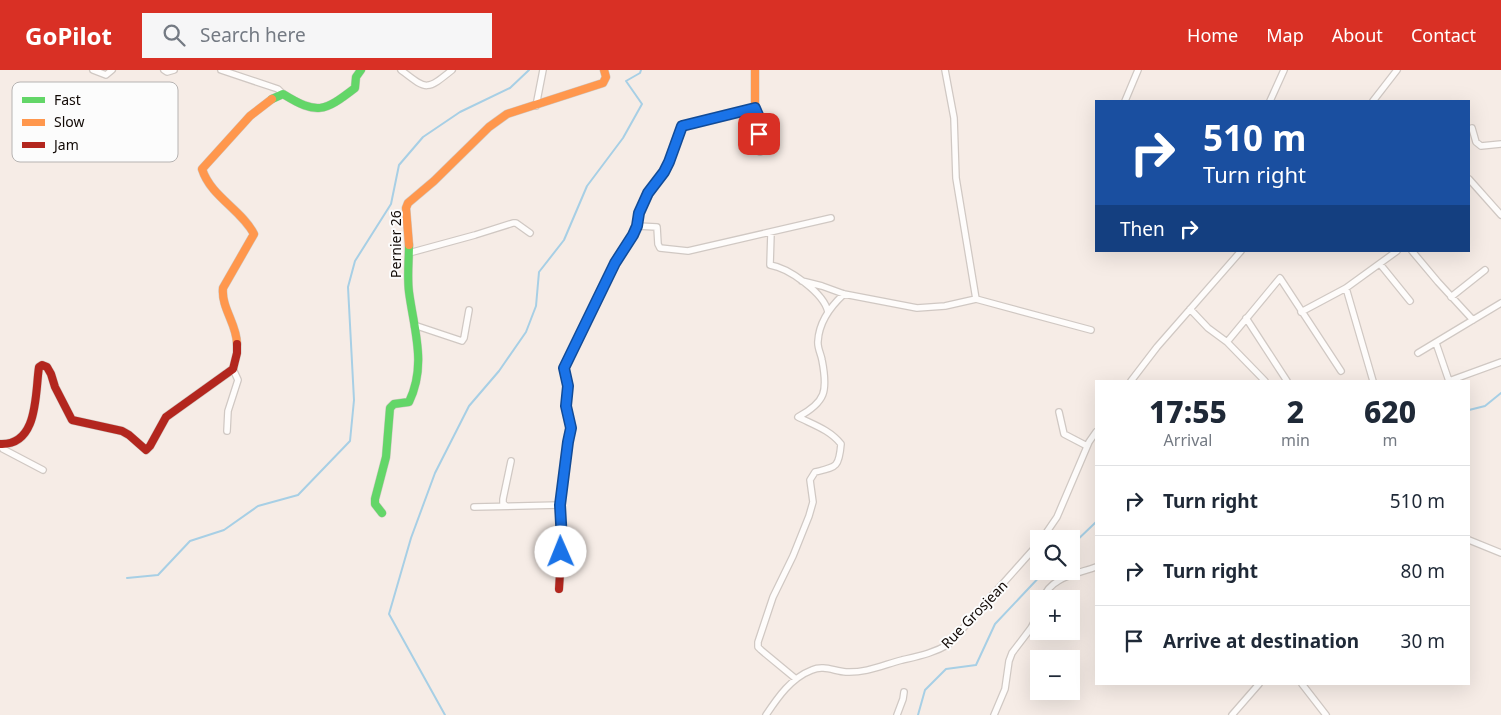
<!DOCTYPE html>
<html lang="en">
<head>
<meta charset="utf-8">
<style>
  :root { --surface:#fff; --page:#f6f6f7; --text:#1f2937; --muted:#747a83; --line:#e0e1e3; --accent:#d93025 }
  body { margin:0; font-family:"Noto Sans",sans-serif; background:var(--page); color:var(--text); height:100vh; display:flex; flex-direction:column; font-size:19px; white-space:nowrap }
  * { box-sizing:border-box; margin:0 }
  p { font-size:16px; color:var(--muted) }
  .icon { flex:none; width:28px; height:28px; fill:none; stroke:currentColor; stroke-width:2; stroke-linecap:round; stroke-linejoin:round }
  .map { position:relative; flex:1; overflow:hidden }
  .side { position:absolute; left:1095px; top:310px; width:375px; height:305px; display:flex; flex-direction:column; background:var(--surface); border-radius:0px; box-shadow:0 5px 20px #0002 }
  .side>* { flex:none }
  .top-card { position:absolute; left:1095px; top:30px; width:375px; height:152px; border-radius:0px; box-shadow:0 5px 20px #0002; background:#1a4fa0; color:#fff; overflow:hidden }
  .controls { position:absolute; left:1030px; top:460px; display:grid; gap:10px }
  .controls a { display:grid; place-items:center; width:50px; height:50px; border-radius:0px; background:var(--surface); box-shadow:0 5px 20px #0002; font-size:25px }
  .pin { position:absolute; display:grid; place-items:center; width:42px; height:42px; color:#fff; margin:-21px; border-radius:10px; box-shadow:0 2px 8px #0006 }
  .me { position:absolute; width:55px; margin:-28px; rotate:359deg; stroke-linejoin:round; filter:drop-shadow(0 0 4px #0008) }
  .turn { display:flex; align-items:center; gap:18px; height:105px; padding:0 25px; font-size:22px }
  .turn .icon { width:65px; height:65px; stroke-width:2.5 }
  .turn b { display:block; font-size:35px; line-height:42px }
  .then { display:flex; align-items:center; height:48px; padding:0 25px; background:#0003; gap:10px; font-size:19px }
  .eta { display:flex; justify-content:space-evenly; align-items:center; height:85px; text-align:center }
  .eta b { font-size:30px; font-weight:800; line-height:35px }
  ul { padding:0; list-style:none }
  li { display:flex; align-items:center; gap:15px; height:70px; padding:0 25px; border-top:1px solid var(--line) }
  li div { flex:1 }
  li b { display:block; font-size:19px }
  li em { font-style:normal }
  header { display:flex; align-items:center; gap:30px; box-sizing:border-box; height:70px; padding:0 25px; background:var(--accent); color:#fff }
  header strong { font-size:24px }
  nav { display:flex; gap:28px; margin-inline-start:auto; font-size:18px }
  .search { width:350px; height:45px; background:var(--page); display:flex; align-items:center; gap:12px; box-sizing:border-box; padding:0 18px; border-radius:0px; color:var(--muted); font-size:19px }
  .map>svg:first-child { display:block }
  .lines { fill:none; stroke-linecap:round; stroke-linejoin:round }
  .stream { stroke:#a7cfe5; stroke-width:2 }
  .street-casing { stroke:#d0c8c3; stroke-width:8 }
  .fast-casing { stroke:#d0c8c3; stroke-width:9 }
  .slow-casing { stroke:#d0c8c3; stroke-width:9 }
  .jam-casing { stroke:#d0c8c3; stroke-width:9 }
  .street { stroke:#fefcfb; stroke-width:5.5 }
  .fast { stroke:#63d668; stroke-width:8 }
  .slow { stroke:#ff974d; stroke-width:8 }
  .jam { stroke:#b3261e; stroke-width:8 }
  .route-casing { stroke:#114b97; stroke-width:12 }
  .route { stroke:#1a73e8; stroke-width:9 }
  .labels { text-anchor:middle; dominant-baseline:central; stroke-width:4; stroke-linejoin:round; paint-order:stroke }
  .street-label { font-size:14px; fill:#110905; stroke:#fcfcfc }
  .key { fill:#fcfcfc; stroke:#b6b3b2; stroke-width:1 }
  .key-label { font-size:14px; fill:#110905 }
</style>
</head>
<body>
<header>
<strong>GoPilot</strong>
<div class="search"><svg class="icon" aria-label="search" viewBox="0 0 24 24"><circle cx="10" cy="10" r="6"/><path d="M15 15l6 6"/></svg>Search here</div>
<nav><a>Home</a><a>Map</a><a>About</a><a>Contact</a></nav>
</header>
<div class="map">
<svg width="1501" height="645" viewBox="0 0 1501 645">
  <rect width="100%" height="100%" fill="#f6ece6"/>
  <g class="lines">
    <path class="stream" d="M1469,340L1485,336L1501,323
      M1071,476L1096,452
      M127,508L158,505L190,471L224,460L258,436L298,425L350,371L354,330L348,217L355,191L391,134L399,95L423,67L460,42L510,18L529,0
      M445,645L389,544L411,468L435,403L469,336L499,301L526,262L536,236L539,202L564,170L587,116L623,68L642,34L626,11L640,3L641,0
      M918,645L925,620L946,599L976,595L995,554L1045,501"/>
    <g class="street-casing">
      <path id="street" d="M93,0L106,5L112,0
        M164,0L167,2L174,0
        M221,0L278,19L283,24
        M401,0C427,20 426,21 452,0
        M945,0L954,48L956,108L976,229
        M1125,31L1138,0
        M1270,31L1284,0
        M1373,31L1397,0
        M536,36L543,0
        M755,38L758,45L760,82
        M1472,58L1476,72L1481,76L1501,74
        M1469,109L1501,145
        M637,156L657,157L658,174L660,178L688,181L831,148
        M771,163L770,195C789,198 824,223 828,242
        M1412,181L1438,212L1473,250
        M409,183L475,165L513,153H516L530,163
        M1380,194L1410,231
        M802,211L822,216L844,224L917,238L945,236L976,229L1091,260
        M1346,218L1373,311
        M1451,227L1485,200
        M1190,239L1208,258L1227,272L1280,208L1341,301
        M1301,242L1346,218L1397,181
        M1246,248L1287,311
        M414,255L462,271L464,268L469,240
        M1227,272L1265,311
        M1436,273L1449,311L1501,292
        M1418,283L1501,233
        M1131,311L1157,277L1241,181
        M1059,342L1064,364L1087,376
        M227,361L228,341L238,310L233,299
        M0,375L3,379L43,400
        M506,436L503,433V429L511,391
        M474,437L560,435
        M1042,469L1057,447L1089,372L1096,362
        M1469,470L1501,483
        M1043,529C1050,507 1077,504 1096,497
        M796,609L761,580L758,577V572L773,527L793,486L809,446L813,432L810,410L815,402C836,397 839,398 841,374C830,360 814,355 798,347C826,332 828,321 822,290C821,284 817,277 818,271C819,253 831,236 844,224
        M1302,614L1326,645
        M766,645C778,627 791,608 812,600C823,595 834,601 846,602C866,603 883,595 902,590C919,586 934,583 949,574L1039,473
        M897,645L903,629L904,622
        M994,645L1005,619L1009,591L1012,583L1031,558L1039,543
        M1232,645L1259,614"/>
    </g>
    <g class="fast-casing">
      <path id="fast" d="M272,29L283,24C317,45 324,42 355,18L356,7L361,0
        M382,443L375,434V429L386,387L390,338L394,334L409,332C427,295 414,260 409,222C407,206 409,191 409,175"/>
    </g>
    <g class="slow-casing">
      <path id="slow" d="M638,151C641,132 653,119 663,103C672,89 677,71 683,56L755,38V0
        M409,175L406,138L408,133L434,111L489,57L507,44L603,13L606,7L604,0
        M237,274C237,254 221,238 223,218L254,164C241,139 211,127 202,99L250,46L272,29"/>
    </g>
    <g class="jam-casing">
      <path id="jam" d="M0,374C39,376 35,322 39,297L42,295L47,297L51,304L55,317L72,350L122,361L129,365L146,380L150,376L166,347L233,299L237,283V274
        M559,519L562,471L560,435L571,358L566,336L568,316L564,298L615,193L633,165L638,151"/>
    </g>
    <use href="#street" class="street"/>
    <use href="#fast" class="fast"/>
    <use href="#slow" class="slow"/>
    <use href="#jam" class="jam"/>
  </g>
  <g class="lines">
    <g class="route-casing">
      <path id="route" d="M561,482L562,471L560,435L568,372L571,358L566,336L568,316L564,298L615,193L633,165L637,156L639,143L648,123L664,102L669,92L682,56L755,38L758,45L759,64"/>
    </g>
    <use href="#route" class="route"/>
  </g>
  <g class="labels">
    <g class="street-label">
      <text transform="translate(395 174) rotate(-90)">Pernier 26</text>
      <text transform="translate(974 544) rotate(-46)">Rue Grosjean</text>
    </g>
  </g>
  <rect x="12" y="12" width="166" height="80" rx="8" class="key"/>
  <rect x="22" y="27" width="23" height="6" fill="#63d668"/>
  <rect x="22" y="49" width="23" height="7" fill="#ff974d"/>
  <rect x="22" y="72" width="23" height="6" fill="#b3261e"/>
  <g class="key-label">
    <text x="54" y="35">Fast</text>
    <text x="54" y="57">Slow</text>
    <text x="54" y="80">Jam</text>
  </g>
</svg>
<div class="controls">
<a><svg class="icon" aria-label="search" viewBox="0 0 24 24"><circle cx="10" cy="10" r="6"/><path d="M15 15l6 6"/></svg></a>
<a>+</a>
<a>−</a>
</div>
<div class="pin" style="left:759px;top:64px;background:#d93025"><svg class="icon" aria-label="arrive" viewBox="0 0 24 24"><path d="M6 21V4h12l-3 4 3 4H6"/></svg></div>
<svg class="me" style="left:561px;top:482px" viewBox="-20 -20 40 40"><circle r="19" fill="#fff"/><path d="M0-13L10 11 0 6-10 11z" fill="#1a73e8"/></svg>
<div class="top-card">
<div class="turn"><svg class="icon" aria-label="right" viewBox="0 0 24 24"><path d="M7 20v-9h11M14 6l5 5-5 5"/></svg><div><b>510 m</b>Turn right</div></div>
<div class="then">Then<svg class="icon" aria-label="right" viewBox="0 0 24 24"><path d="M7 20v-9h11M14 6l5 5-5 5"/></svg></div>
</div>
<section class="side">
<div class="eta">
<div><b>17:55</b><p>Arrival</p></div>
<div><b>2</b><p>min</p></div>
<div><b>620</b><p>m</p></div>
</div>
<ul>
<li><svg class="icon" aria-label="right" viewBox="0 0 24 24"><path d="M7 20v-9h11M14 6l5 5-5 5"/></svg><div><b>Turn right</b></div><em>510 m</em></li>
<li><svg class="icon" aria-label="right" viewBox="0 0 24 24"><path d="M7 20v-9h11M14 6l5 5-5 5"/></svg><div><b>Turn right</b></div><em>80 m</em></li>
<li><svg class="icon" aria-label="arrive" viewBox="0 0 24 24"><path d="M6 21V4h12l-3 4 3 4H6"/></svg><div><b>Arrive at destination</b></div><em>30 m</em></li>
</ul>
</section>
</div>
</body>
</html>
